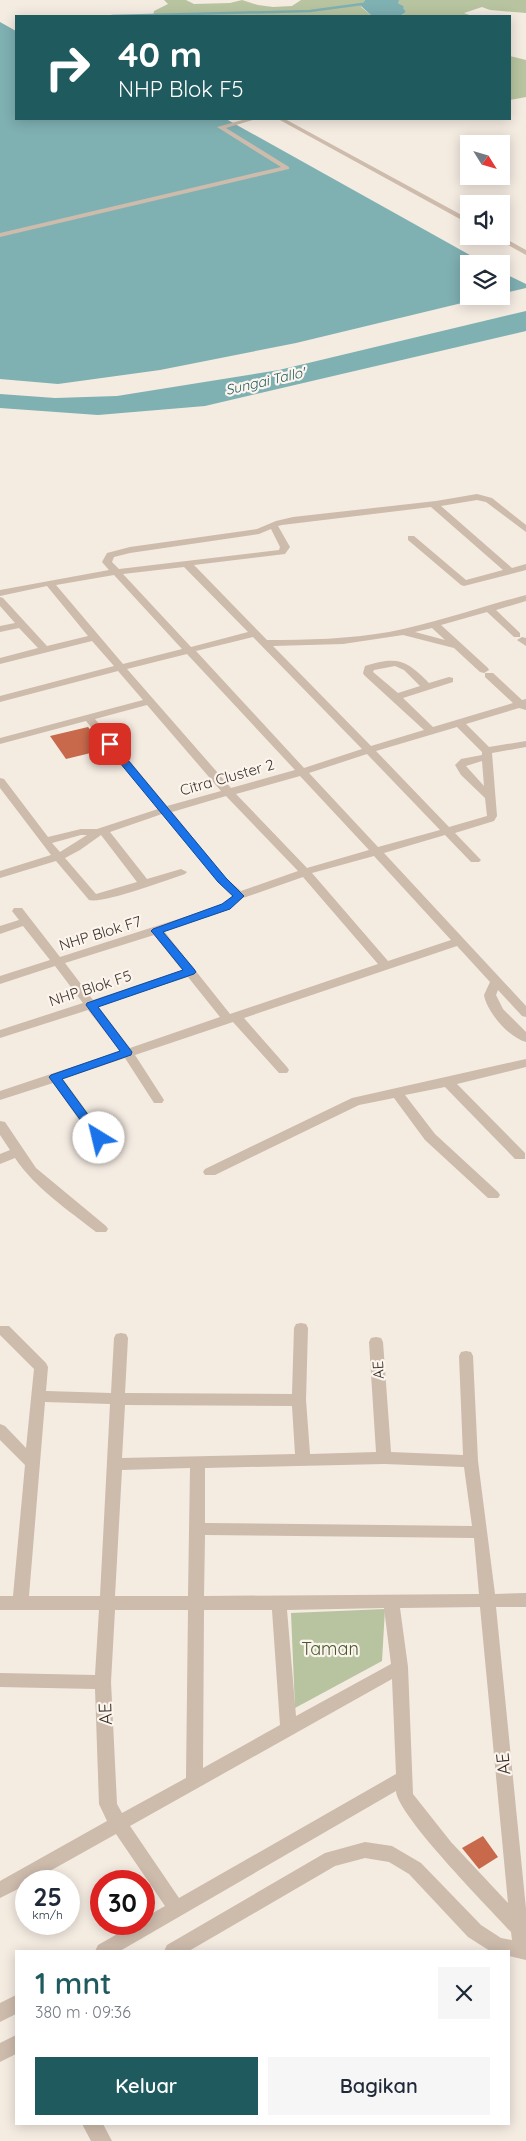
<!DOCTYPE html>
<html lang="id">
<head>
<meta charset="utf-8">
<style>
  :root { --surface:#fff; --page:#f6f6f7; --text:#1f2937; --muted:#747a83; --accent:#1f5a5e }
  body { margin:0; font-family:Quicksand,sans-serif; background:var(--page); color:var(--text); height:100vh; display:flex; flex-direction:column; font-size:19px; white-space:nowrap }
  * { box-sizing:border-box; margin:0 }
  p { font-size:16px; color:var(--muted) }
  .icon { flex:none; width:28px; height:28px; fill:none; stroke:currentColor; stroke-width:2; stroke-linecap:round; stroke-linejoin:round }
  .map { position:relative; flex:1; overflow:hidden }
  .side { position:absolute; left:15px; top:1950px; width:495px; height:175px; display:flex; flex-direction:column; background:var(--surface); border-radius:0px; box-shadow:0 2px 12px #0003 }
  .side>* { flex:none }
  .banner { position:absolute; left:15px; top:15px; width:496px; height:105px; border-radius:0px; box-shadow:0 2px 12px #0003; background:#1f5a5e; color:#fff; overflow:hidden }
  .needle { width:32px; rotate:127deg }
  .controls { position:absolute; left:460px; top:135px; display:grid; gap:10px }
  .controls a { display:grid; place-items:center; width:50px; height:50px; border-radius:0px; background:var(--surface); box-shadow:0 2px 12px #0003; font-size:25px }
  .speed { position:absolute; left:15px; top:1870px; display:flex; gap:10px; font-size:25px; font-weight:700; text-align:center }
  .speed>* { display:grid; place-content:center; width:65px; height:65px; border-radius:50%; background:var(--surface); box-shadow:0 2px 12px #0003; line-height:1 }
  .speed small { font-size:12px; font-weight:400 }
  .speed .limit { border:8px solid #d22; background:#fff; color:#111 }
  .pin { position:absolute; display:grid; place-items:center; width:42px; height:42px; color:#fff; margin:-21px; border-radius:10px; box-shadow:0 2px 8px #0006 }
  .me { position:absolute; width:55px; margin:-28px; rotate:324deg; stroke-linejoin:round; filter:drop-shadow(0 0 4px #0008) }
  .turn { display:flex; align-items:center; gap:18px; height:105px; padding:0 20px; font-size:22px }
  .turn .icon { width:65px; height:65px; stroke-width:2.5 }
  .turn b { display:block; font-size:35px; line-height:42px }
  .round { display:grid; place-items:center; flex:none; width:52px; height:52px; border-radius:0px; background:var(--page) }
  .overview { display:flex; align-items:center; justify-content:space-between; height:85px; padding:0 20px }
  h1 { font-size:30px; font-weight:600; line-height:38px; color:var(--accent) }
  .cta { display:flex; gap:10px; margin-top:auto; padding:10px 20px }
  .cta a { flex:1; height:58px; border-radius:0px; background:var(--accent); color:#fff; font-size:20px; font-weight:600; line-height:58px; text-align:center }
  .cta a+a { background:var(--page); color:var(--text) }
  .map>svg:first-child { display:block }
  .green { fill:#b8c4a0 }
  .water { fill:#7fb0b2 }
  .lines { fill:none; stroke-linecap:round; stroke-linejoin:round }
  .stream { stroke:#7fb0b2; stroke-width:2.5 }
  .building { fill:#c8694b }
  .minor { fill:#cdbbac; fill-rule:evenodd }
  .route { fill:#1a73e8; stroke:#114b97 }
  .labels { text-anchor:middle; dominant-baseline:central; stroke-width:4.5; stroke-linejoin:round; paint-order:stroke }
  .far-water-label { font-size:14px; font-style:italic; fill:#1f5a5e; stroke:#fbf5ee }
  .street-label { font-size:15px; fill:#3b302b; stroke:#fbf5ee }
  .near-park-label { font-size:18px; fill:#4a5a2e; stroke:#fbf5ee }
  .near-street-label { font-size:18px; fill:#3b302b; stroke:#fbf5ee }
</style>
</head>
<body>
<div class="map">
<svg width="526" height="2141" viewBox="0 0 526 2141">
  <rect width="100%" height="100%" fill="#f4ebe1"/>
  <path class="green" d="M164,0H186L194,4L230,3L242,0L258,5L273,7L292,6L301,0H365L361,7L372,16H153L154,11L168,4Z
    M398,0H526V13L490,10L482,7L464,13L472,16H400L406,12L402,8L404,6L398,3Z
    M510,56L526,60V97L510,100Z
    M385,1609L382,1661L295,1708L291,1613Z"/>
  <path class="water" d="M365,0H399L398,3L404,6L403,8L406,12L400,16H372L361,6Z
    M0,22L16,31V119H226L486,264H469V296H491L296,343L160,370L58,384L0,379Z
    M501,272L526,284V288L501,294Z
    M526,311V331L205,406L98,415L0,408V394L55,398L117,396L279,370Z"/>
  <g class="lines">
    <path class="stream" d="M112,16L310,11L362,4"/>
  </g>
  <path class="building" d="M88,727L107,749L66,759L50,736Z
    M483,1836L498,1857L479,1869L462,1848Z"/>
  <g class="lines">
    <path class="minor" d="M246,119H256L226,128L289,167V169L0,237V233L281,167L217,127Z
      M278,119H285L469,219V224Z
      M492,236H501L526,250V255Z
      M477,494L492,498L526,525V532L486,502L477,500L441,506L512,568L526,564V570L464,586L461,585L408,540V536H414L466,580L503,570L431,507L282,525L278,526L290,547L285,554L194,565L267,640C308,640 349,639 389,632C436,623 480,607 526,595V601L496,610L520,633V637H514L487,612L441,625L488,668L489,670L484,673L480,672L454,648L403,635L343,644L273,646L371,746L424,730L364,675L363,673L365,666C398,656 406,660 429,683L449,677L453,678V682L403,698L433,727L513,703L485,677V673H493L522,700L526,699V710L519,708L466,724L489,747L526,741V747L492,753L497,816L494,821L455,833L479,858L481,860L479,862H471L445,835L384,853L526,1006V1017L522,1016L498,990L496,995L503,1009L526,1032V1042C509,1038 487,1012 484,995L490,982L457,946L244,1018L287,1067L289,1070L287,1073H279L233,1022L135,1055L164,1100L162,1103H154L125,1058L63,1079L104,1135L105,1138L104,1141H94L53,1083L0,1100V1091L120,1051L88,1010L0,1038V1030L83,1003L55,966L0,984V976L50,960L23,926L0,934V926L19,920L12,911L14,908H22L60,957L222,905L232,896L218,882L162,814L110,832L147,879L181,869L187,872L185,874C167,880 103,904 89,900L56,861L0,878V871L51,855L0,788V778L4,779L48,837L81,829H97L158,809L86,721L0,744V738L143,700L118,671L0,702V696L114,666L92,641L0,664V658L38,648L19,628L0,632V626L15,623L0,606V597L3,598L47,646L88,636L47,586L0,596V590L109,570L102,562L107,553L130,547L257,529L276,521L293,517L436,501ZM271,529L280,547L279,550L119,569L112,562L114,557L130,553L259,534ZM184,567L248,632L191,647L123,574ZM114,575L182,649L123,664L56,585ZM432,628L445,640L415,632ZM253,637L362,749L304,768L196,651ZM187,654L295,770L231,788L127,669ZM395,666L404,670L420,686L398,693L373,672L374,670ZM147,705L221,791L167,806L95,719ZM457,727L482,752V755L461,759L455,765L461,775L485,798L487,816L449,827L376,751ZM367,754L440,830L378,847L309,773ZM482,761L484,786L466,766ZM300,776L369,850L307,868L236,794ZM226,796L298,871L241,891L226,878L172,812ZM81,835H87L60,852L52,843ZM101,835L137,882L96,894L65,858L80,850ZM374,856L451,940L388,961L312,873ZM303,877L378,964L230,1014L164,931L230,909L243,898ZM154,935L182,970L93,1000L65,963ZM188,977L220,1017L130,1048L98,1006Z
      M522,637L526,638V646L517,640Z
      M526,1059V1067L457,1084L525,1153V1159H515L445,1087L405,1095L435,1134L498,1192L500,1195L498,1198H488L425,1140L394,1098L359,1105L215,1175H205L203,1172L205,1169L352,1098Z
      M0,1121L5,1122L36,1168L106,1226L108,1229L106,1232H96C67,1209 36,1189 15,1158L0,1164V1154L10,1150L0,1135Z
      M301,1323L306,1324L308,1328L306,1400L310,1454L376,1452L369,1342L371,1338L376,1337L381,1338L383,1342L391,1452L463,1455L459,1356L461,1352L466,1351L471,1352L473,1356L478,1461L495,1594L526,1593V1607H496L526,1909V1960L509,1956V1951H490L468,1937L409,1874L389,1862L365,1858L335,1866L189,1951H164L167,1945L325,1853L365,1842L392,1846L421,1863L481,1925L501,1938L512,1940L511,1932C490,1909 397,1815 396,1791L120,1951H95L98,1945L135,1924H144V1918L165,1906L116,1834L32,1881H26V1885L0,1898V1881L107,1821L99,1804L95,1689L0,1687V1673L95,1675L99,1610H0V1596H13L25,1465L0,1440V1424L5,1426L26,1448L34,1369L0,1335V1326H9L46,1363L48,1367L46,1391L111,1393L114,1338L116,1334L121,1333L126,1334L128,1338L125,1393L292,1394L294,1328L296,1324ZM45,1402L110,1404L100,1596H29ZM125,1405L292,1406L295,1454L122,1458ZM384,1464L464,1467L472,1526L205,1523V1468ZM190,1468L188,1596H115L122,1470ZM205,1535L474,1538L479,1594L204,1596ZM480,1607L508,1903L451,1842L413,1794L408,1667L400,1608ZM384,1608L391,1664L296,1716L287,1610ZM115,1610H188L186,1778L122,1813L117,1804L111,1682ZM204,1610H272L280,1725L203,1768ZM392,1679L396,1774L179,1898L130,1826Z
      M16,1995V2014L0,2022V2003Z
      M16,2035V2054L0,2062V2043Z
      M82,2124H103L112,2141H91Z"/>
  </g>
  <path class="route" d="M110,741L113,742L226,878L244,896L230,909L163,932L194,969L196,972L194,974L98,1007L132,1052L131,1055L62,1079L105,1138L99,1142L95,1140L49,1077L51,1075L120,1051L86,1005L87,1003L183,970L153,933L151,931L153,929L222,904L233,896L218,882L106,746L105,744Z"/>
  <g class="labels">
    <g class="far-water-label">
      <text transform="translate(265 381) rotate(-13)">Sungai Tallo'</text>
    </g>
    <g class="street-label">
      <text transform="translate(227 777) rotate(-16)">Citra Cluster 2</text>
      <text transform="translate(100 933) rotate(-17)">NHP Blok F7</text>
      <text transform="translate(90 988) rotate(-18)">NHP Blok F5</text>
      <text transform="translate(378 1370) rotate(-94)">AE</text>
    </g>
    <g class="near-park-label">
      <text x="330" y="1648">Taman</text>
    </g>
    <g class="near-street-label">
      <text transform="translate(105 1714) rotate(-92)">AE</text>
      <text transform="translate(503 1764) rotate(-96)">AE</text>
    </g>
  </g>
</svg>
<div class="controls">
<a><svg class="needle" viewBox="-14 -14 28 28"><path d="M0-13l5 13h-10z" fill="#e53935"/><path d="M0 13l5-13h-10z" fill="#747a83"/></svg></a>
<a><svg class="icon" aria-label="sound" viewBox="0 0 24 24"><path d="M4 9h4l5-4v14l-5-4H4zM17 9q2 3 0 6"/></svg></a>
<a><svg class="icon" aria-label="layers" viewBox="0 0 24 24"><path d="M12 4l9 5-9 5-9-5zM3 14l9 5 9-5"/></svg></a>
</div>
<div class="speed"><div>25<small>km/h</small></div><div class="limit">30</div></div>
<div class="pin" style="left:110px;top:744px;background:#d93025"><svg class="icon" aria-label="arrive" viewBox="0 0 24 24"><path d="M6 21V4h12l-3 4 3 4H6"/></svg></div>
<svg class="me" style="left:99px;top:1138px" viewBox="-20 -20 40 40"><circle r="19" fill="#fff"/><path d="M0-13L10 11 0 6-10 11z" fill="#1a73e8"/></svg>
<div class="banner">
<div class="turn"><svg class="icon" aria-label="right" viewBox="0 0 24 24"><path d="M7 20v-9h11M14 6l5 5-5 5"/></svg><div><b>40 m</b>NHP Blok F5</div></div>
</div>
<section class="side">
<div class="overview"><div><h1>1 mnt</h1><p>380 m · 09:36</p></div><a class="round"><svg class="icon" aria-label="close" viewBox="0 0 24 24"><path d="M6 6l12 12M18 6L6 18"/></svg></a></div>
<div class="cta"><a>Keluar</a><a>Bagikan</a></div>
</section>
</div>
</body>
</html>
